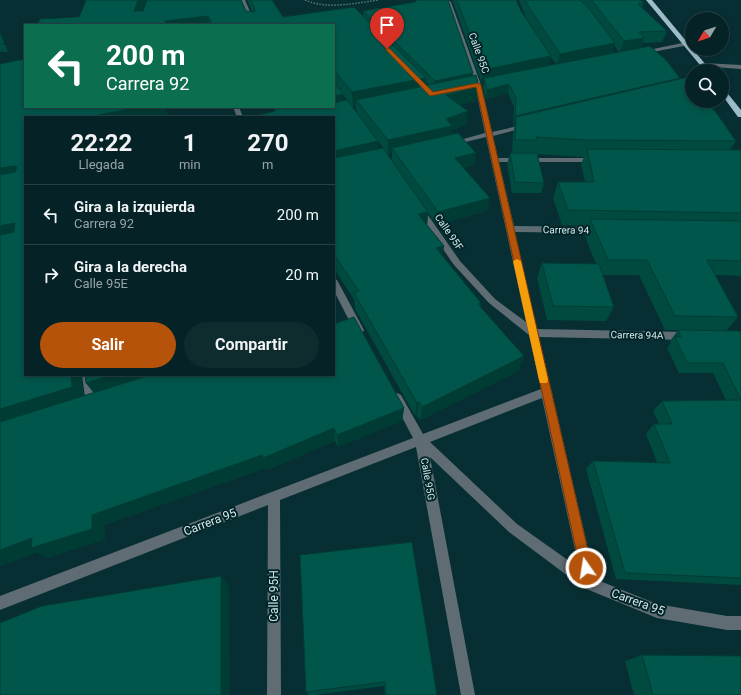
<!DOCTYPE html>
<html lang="es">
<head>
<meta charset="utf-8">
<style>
  :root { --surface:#052326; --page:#0e2b2e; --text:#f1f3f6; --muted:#97a4a7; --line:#264043; --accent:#b45309 }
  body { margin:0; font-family:Roboto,sans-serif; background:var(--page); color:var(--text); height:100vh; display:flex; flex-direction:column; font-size:15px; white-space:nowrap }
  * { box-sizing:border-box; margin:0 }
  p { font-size:13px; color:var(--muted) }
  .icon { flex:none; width:22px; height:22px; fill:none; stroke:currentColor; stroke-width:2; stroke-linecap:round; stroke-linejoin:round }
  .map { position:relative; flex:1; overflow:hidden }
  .panel { position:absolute; left:24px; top:116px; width:311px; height:260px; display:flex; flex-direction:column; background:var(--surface); border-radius:0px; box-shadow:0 2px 6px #0003,0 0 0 1px var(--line) }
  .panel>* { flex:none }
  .top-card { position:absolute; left:24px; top:24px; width:311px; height:84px; border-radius:0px; box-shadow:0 2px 6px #0003,0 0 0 1px var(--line); background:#0b6e4f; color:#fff; overflow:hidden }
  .needle { width:26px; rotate:231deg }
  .buttons { position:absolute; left:685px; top:12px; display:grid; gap:8px }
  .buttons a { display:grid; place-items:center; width:44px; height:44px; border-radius:50%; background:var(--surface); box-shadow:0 2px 6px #0003,0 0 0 1px var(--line); font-size:20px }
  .pin { position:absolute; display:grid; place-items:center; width:34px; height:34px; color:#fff; margin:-41px -17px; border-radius:50% 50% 50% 0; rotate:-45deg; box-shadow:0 0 4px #0007 }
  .pin .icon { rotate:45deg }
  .me { position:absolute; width:44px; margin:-22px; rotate:347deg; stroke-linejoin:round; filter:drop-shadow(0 0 3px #0008) }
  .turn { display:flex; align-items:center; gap:14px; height:84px; padding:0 16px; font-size:18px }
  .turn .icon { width:52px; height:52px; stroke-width:2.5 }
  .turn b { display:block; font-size:28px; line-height:34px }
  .eta { display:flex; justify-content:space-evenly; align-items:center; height:68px; text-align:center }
  .eta b { font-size:24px; font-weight:700; line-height:28px }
  .button { display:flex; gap:8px; margin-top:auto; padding:8px 16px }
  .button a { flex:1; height:46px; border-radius:24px; background:var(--accent); color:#fff; font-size:16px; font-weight:700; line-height:46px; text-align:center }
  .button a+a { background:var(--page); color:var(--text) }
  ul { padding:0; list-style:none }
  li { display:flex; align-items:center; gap:12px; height:60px; padding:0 16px; border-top:1px solid var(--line) }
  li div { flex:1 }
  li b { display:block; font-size:15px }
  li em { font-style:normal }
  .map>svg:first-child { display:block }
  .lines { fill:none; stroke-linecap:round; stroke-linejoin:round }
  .path { stroke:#58787c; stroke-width:1.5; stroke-dasharray:1.5 1.5; stroke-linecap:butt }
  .service { fill:#5f6c73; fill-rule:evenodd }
  .minor { fill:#5f6c73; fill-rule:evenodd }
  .trunk { fill:#9dbcca; fill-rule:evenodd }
  .wall { fill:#004a40; fill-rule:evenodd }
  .shaded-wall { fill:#003c34 }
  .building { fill:#00564b; stroke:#003c34 }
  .route { fill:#b45309; stroke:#753606 }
  .slow { fill:#f59e0b }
  .labels { text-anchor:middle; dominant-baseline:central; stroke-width:4; stroke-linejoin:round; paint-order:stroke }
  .street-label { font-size:10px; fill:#d3e7e9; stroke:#002529 }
  .near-street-label { font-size:12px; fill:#d3e7e9; stroke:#002529 }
</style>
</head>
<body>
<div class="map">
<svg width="741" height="695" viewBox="0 0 741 695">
  <rect width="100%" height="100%" fill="#072f33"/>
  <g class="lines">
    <path class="path" d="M305,0C328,10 355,3 379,0"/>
    <path class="service" d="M239,0H245L256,25H250Z"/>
    <path class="minor" d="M448,0L451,2L481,85L492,132L527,124L530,126L493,136L498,158H595L599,160L595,162H499L514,226L598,227L602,230L598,233L515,232L537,329L687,332L690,333L692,336L690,339L687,340L539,337L595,579L657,604L727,616H741V630H727L657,618L584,588L509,532L430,457L475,695H461L416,447L280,500L281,695H267L268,505L0,610V596L413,438L392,398L393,395L397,393L401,395L423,434L541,389L529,335L489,303L454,265L416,210L420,207L423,208L460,261L495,299L526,322L486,137L453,145L449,143L485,133L475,85L445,2ZM542,398L579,568L517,524L430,442Z
      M687,42L689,43V45L642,54L639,52Z
      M703,63L741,65V69L701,66L700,65Z
      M233,107H239L243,117H237Z
      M334,279L337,280L364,330L362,333H356L354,330L334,291Z
      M82,375H92L96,405L95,408L91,410L87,408L86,405Z"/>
    <path class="trunk" d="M646,0H652L711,71H705Z
      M722,88L724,89L741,110V117H738L722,95Z"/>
  </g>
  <path class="wall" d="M247,0H272L283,17L363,16V11L473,73V76L479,87L476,101L460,105L466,125L452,130L451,135L474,165L463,168L487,211L437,225L428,213L427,225L444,246L442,255L481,303L480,307L519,371L420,420L417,416H415L355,309L354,299L334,269V117L274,111L273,107H334V25H37L246,11L252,12ZM426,82L429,85L426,86ZM343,95L344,96L347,100L343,101ZM353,107H356L357,113ZM378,141L383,148L378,149ZM392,153V160L388,154Z
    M453,0H516L521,11L527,20L519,0H640L644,3L642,7L667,31L662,42L642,43L641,48L680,78L679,79L736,141L730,150H741V276L715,275L738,317L726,331H741V585L616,579L586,469L593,461L657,462L646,434L654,424H659L653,411L662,401L726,400L713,373H679L667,348L671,343L670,341L678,330H665L639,275H603L614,307L606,321L547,320L537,278L542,263L596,264L584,234L588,226L562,225L553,198L558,182H585L581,164L584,157L537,154L544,183L541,193H512L507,164L510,153H512L513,133L515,125L513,126L514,107L508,93L486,99L483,87L484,81H481L453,2ZM614,45L619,52L612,53ZM550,56L556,64L548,66Z
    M0,30L8,52H0Z
    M0,64L25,107H174L165,109L168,117H25V375H81L83,396L94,393L86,383L404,408L402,421L338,447L335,441L267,470L266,468L104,525L105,539L47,558L37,552L0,566Z
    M300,555L437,695H385L384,686L315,695H309L306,692Z
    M642,655L741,695H634L625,661Z"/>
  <path class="shaded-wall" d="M138,0H146L139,25L134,11Z
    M208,16L210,25H166L165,21Z
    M0,30L8,52L4,44L0,33Z
    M644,38L640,49L620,52L624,41Z
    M615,43L611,54L557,65L560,54Z
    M551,56L548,67L484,78V81H481L483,70Z
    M473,73L472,83L434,90L435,81Z
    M426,78L425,93L356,100V107H353L352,92Z
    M680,78L676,87L516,117L515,125L513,126L515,116Z
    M509,84L508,93L486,99L487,90Z
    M479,87L476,101L445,109L446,95Z
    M343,94V109L334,107V96Z
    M139,107H174L165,109L168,117H89Z
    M468,111L466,125L452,130L451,140L392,148V153L388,154V140Z
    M378,141L377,157L334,167V151Z
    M476,153L474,165L453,171L455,158Z
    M15,166L25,182L0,186V168Z
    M490,198L487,211L437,225L438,212Z
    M428,212L427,228L418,214Z
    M15,223L25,237L0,244V226Z
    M444,246L441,262L436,248Z
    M524,356L519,371L420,420L422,407Z
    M71,375H81L83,401L0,427V409Z
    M111,375H165L97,397L86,383Z
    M419,402L417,416H415L417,403Z
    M404,408L402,421L338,447L337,435Z
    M334,428L335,441L267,470L263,458Z
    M262,455L266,468L104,525L105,539L47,558L37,552L0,566V550L92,515Z
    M221,576L229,585L230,695H221Z"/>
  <path class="building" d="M86,0H138L134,11H143L147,0H241L246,11L255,12V10L251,0H272L283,17L354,7L426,78L352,92L336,73L334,72V25H213L208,16L165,21L167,25H37L40,19L79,17Z
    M417,0H448L473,73L435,81L363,11L415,2Z
    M457,0H516L521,11L551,56L483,70Z
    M525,0H580L588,7L615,43L560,54L530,9Z
    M591,0H640L644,3L638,4L667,31L639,32L644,38L624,41L594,3Z
    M0,33L4,44H0Z
    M650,46L666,60L680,78L515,116L516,98L509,84L487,90L484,78Z
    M25,59V107H139L89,117H25V375H71L72,387L0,409V235L14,232L15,223L0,226V175L15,172L17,167L15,166L0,168V64Z
    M476,75L479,87L446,95L468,111L446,119L452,126L388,140L356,100Z
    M688,77L692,83V101H707L715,111L736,141L586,140L536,137L537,140H515L516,117Z
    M334,82L343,94L334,96Z
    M347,100L378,141L334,151V117H251L275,111L274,107H334V103Z
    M458,133L476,153L455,158L490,198L438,212L392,148Z
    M383,148L428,212L418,214L444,246L436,248L481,303L478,304L524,356L422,407L419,402L417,403L354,293L359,291L334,255V158Z
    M587,149L741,150V213L568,210L558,182H594Z
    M510,153H537L544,183L515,182Z
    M590,219L741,221V261L707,260L738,317L675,316L647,260H608Z
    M542,263L599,264L614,307L553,306Z
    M354,317L404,408L337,435L334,428L263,458L262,455L92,515V529L31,548L32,538L0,550V422L150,375H334V324Z
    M678,330L741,331V578L625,573L593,461L670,463L654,424H672L662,401L741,400L723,363H687L675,337H681Z
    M85,375H111L86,383Z
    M412,542L437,695H386L385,682L306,692L300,555Z
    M221,576V695H0V623L42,606Z
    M642,655L741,656V695H653Z"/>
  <path class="route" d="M386,48H389L433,92L478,83L481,85L592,568L590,572L586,574L582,572L580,568L476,87L430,96L386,50Z"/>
  <path class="slow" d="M517,259L521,261L548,380L547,383H540L539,380L513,261Z"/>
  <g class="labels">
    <g class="street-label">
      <text transform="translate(479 53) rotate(70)">Calle 95C</text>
      <text transform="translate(566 230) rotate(1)">Carrera 94</text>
      <text transform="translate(449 232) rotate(55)">Calle 95F</text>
      <text transform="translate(637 335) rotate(1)">Carrera 94A</text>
      <text transform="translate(428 479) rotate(80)">Calle 95G</text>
    </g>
    <g class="near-street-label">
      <text transform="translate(210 522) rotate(-21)">Carrera 95</text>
      <text transform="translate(274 596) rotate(-90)">Calle 95H</text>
      <text transform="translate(638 602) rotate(20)">Carrera 95</text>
    </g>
  </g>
</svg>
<div class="buttons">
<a><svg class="needle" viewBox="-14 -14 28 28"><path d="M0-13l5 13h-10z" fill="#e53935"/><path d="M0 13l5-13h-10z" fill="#97a4a7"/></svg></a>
<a><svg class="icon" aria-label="search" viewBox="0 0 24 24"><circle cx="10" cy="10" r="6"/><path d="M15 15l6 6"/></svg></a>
</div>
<div class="pin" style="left:387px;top:49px;background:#d93025"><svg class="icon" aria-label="arrive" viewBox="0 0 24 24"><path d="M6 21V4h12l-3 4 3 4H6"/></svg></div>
<svg class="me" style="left:586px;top:568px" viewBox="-20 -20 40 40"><circle r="17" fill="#b45309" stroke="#fff" stroke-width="3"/><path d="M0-11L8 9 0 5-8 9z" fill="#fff"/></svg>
<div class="top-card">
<div class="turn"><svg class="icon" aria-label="left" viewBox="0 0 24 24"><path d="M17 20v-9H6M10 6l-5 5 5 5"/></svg><div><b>200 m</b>Carrera 92</div></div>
</div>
<section class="panel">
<div class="eta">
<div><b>22:22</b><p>Llegada</p></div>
<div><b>1</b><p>min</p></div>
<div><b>270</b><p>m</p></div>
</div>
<ul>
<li><svg class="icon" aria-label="left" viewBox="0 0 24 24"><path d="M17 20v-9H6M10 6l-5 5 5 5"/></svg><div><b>Gira a la izquierda</b><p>Carrera 92</p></div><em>200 m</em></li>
<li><svg class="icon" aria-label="right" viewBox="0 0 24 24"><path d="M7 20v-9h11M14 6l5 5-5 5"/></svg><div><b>Gira a la derecha</b><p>Calle 95E</p></div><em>20 m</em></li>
</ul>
<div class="button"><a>Salir</a><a>Compartir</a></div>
</section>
</div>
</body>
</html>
